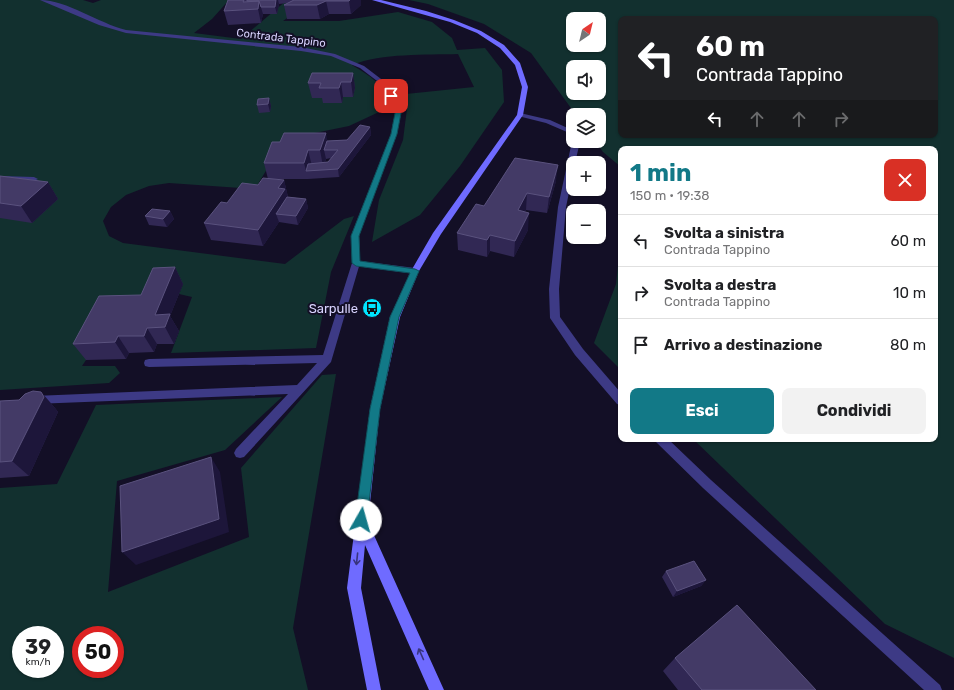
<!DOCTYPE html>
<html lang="it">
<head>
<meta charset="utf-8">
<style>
  :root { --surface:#fff; --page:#f2f2f2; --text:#202124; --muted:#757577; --line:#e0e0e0; --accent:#127987 }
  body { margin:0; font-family:Rubik,sans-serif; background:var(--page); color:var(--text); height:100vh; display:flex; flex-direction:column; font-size:15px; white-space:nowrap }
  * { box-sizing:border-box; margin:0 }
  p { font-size:13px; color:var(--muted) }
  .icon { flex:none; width:22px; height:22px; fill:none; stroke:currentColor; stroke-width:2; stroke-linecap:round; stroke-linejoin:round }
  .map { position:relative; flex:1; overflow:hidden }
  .drawer { position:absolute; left:618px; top:146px; width:320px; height:296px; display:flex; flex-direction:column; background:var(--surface); border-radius:8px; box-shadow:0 1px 3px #0004 }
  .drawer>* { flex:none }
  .banner { position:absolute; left:618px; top:16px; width:320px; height:122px; border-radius:8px; box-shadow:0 1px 3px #0004; background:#202124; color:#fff; overflow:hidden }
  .needle { width:26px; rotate:35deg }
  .fabs { position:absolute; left:566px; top:12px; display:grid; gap:8px }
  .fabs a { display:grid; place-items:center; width:40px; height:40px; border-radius:8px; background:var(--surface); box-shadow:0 1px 3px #0004; font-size:20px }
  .speed { position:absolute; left:12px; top:626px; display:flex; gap:8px; font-size:20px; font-weight:700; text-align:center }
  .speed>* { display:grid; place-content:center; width:52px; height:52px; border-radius:50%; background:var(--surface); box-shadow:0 1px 3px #0004; line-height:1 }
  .speed small { font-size:10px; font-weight:400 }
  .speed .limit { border:6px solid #d22; background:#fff; color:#111 }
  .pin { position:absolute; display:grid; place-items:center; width:34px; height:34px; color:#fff; margin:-17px; border-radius:8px; box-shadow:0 2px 6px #0006 }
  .me { position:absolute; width:44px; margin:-22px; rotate:7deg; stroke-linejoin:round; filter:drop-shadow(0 0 3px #0008) }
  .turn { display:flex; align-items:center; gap:14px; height:84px; padding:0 12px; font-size:18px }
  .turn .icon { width:52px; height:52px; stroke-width:2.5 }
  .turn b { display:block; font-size:28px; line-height:34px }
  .lanes { display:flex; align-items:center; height:38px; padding:0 12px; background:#0003; justify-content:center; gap:20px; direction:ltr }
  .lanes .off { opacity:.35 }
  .round { display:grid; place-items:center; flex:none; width:42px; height:42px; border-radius:8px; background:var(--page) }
  .summary { display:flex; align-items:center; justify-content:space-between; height:68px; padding:0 12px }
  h1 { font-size:24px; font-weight:700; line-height:30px; color:var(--accent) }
  .action { display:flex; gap:8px; margin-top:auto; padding:8px 12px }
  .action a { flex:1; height:46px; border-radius:8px; background:var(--accent); color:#fff; font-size:16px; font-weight:700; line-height:46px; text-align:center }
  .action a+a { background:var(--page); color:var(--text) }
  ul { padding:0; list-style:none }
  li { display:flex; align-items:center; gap:12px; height:52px; padding:0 12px; border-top:1px solid var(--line) }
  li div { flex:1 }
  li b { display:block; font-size:15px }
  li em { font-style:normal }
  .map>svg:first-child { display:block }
  .green { fill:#12302f; fill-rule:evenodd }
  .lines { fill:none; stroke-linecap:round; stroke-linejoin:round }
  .service { fill:#3d3a85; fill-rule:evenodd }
  .minor { fill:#3d3a85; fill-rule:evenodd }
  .secondary { fill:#6f6bff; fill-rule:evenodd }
  .wall { fill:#312854; fill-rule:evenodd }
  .shaded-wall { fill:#1d163a }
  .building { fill:#433a66; stroke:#5a527e }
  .oneway { stroke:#38347d }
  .route { fill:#127987; stroke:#0c4f58 }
  .labels { text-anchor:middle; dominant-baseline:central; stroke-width:4; stroke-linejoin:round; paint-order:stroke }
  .far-street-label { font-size:11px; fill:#d9d4ff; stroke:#130f26 }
  .poi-label { font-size:13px; fill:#d9d4ff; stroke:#130f26; text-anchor:end }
</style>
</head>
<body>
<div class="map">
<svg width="954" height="690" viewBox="0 0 954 690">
  <rect width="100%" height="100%" fill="#130f26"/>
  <path class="green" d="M0,0H83L93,3L101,0H229L212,19L194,33L241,39L287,0H313L283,21H339L398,12L432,22L452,38L457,50L485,48L502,70L504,102L460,166L420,215L372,242L379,200L403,140L408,101L406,94L474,87L458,54C426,55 382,53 352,65C369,76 380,80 387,100L381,105L379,112L349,126L285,139L255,189L169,183L149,186L126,195L111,207L103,221L109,236L123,243L285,264L344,219L354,216L331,272L316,348L171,353L192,297L179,294L183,284L135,304L86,360L82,366H115L120,373L109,383L0,390Z
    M409,0H954V658L885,624L693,439H935V149H621V177V167L603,152L595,141H599V115H576L531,53L484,24L428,4ZM573,19H599V45H573ZM621,19H935V135H621ZM573,67H599V93H573Z
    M621,238V370L594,343L616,284Z
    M336,374L293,628L308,690H0V488L57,484L96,405L282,397L225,450L117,481L108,592L249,537L241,468L322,375ZM21,635H55V669H21ZM81,635H115V669H81Z"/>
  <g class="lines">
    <path class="service" d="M520,113L550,120L572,130L573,141H578L579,146L575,163H573V173L566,207L559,289L560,317L583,349L621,393V405L617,404L575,355L550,318L549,289L558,207L571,146L567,132L546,123L518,116V114Z
      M0,176L34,177L38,179L34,181L0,180Z
      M356,260L360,263L331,362L244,457L240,458L236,457L234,453L236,449L288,394L34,404L30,403L29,400L30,397L34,396L297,385L317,363L149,367L145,366L144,363L145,360L149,359L323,355L352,263Z
      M654,439H668L711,480L940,685L942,690H924L703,488L656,442Z"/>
    <path class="minor" d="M40,0C67,0 98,23 126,30L301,47L335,54L364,66L385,82L402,108L397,134L359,236L360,261L415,268L418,269L419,271L418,273L415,274L356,266L352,263L351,236L391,134L396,108L381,84L360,68L331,56L301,51L126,33L99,25Z"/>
    <path class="secondary" d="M372,0H381L426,11L454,20L481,31L504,45L520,63L528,87L523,115L441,234L419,271L400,317L380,409L368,522L444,690H429L365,545L361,588L381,690H367L347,588L370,409L390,317L411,271L433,233L517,115L522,87L515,65L500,48L477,33L450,22Z"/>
  </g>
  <path class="wall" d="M228,0H361V5L351,14H329L320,19H287L284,5L288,3L279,4L277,14H263L261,23L228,25L224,11Z
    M353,73L355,88L353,97H343L342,103H323L322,98H312L308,83Z
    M269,98L271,106L270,112L259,113L257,105Z
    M370,127L371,135L339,177L308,179H269L284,180L288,197L306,199L308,208L298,225L279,222L263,246L211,240L204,223L227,203L268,179L264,163L280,142L327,141L347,140ZM331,158L328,162H325L326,159Z
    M0,176L48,182L58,199L32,223L0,218Z
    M556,181L547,213L526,210L525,212L528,230L514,257L490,251L487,257L458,250L457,233L484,206Z
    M170,211L174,219L167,227L149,225L145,216Z
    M175,267L183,284L170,316L179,331L174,344H157L154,352L129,353L126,359L86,360L73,344L141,295Z
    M41,392L55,408L58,412L29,476L0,478V401L19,400Z
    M666,571L706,580L701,586L673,597L662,577Z
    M675,658L816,690H678L663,671Z"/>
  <path class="shaded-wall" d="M276,0H278L279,4L277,14L275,7Z
    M350,0H361V5L351,14L349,1Z
    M259,1L263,14L261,23L258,9Z
    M326,1L329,14L320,19L317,5Z
    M353,73L355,88L353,97L351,82Z
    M341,82L343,97L342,103L339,88Z
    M269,98L271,106L270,112L268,104Z
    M370,127L371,135L339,177L338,169Z
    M326,133L329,149L324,150L326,159L323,166L320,150Z
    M308,150L312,166L306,171L304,163Z
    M558,165L556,181L547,213L549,197Z
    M284,180L288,197L276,214L279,222L263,246L258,230L278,188Z
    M48,182L58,199L32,223L21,206Z
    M527,193L526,210L517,227L518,210Z
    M306,199L308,208L298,225L296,216Z
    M170,211L174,219L167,227L163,219Z
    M529,213L528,230L514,257L515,241Z
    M490,235V251L487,257V240Z
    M175,267L183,284L170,316L179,331L174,344L165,327L155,315Z
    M147,328L157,344L154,352L144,336Z
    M118,336L129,353L126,359L115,342Z
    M41,392L55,408L58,412L29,476L12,461Z
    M211,457L220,472L229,532L136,565L122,552Z
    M706,580L701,586L673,597L677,591Z"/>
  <path class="building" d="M228,0H244L243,2L259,1L258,9L224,11Z
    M247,0H276L275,7H261L259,1H247Z
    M294,0H350L349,1H326L317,5H284Z
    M312,73H353L351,82H341L339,88H319L321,83H308Z
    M269,98L268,104L257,105L258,99Z
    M360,125L370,127L338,169L306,171L308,164L328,162L338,150H324L327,141L347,140Z
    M284,133H326L320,150H308L304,163H264L272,142H280Z
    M515,158L558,165L549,197L527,193L518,210L529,213L515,241L490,235L487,240L457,233L476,204L484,206Z
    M0,176L48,182L21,206L0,203Z
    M263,178L284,180L278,188L285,189L258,230L204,223L221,202L227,203L242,183L258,185Z
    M287,197L306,199L296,216L276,214Z
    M152,209L170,211L163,219L145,216Z
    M175,267L155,315L170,314L165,327L147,328L144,336H118L115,342L73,344L99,296L141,295L153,268Z
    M33,391L41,392L44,397L12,461L0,462V401L19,400L25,394Z
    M211,457L219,519L122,552L120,486Z
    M694,561L706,580L677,591L666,571Z
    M737,605L816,690H702L675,658Z"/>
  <defs><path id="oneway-shaft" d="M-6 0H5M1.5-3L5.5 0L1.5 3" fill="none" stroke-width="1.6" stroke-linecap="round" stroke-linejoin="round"/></defs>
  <g class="oneway">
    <use href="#oneway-shaft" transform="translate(357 559) rotate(96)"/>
    <use href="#oneway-shaft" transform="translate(421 654) rotate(-114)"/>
  </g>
  <path class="route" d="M389,94H393L402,108L397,134L359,236L360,261L415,269L419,271L399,317L380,409L367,520L365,524L361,526L357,524L355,520L370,409L390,317L410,273L356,266L352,263L351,236L391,134L396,108L388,96Z"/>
  <defs>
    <g id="bus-disc" transform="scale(1)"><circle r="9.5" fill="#00e5ff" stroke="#130f26"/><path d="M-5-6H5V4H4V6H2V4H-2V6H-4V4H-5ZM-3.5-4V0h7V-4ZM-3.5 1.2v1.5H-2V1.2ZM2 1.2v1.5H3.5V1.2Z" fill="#111"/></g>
  </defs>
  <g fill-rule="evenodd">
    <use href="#bus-disc" x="372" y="308"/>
  </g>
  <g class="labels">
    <g class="far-street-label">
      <text transform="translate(281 38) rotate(7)">Contrada Tappino</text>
    </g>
    <g class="poi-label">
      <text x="358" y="308">Sarpulle</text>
    </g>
  </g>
</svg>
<div class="fabs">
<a><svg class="needle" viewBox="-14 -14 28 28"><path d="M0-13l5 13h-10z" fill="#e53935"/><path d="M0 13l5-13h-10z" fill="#757577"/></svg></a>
<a><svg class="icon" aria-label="sound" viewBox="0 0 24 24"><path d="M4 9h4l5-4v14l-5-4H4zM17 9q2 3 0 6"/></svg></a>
<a><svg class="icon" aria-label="layers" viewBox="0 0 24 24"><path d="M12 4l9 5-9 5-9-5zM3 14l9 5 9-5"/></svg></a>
<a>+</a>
<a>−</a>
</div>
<div class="speed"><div>39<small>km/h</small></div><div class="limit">50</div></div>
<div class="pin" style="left:391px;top:96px;background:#d93025"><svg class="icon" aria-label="arrive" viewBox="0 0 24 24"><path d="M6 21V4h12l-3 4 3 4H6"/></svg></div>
<svg class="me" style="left:361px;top:520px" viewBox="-20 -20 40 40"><circle r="19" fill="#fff"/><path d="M0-13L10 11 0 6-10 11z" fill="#127987"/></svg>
<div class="banner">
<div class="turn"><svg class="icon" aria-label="left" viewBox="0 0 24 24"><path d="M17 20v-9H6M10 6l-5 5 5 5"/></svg><div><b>60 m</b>Contrada Tappino</div></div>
<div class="lanes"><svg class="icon" aria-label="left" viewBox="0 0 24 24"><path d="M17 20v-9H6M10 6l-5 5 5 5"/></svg><svg class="icon off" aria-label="ahead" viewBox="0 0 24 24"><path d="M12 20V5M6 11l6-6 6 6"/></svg><svg class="icon off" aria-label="ahead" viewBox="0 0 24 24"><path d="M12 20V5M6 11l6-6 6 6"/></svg><svg class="icon off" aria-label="right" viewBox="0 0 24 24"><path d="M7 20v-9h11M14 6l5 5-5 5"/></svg></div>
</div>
<section class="drawer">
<div class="summary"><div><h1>1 min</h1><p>150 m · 19:38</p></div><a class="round" style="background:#d93025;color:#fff"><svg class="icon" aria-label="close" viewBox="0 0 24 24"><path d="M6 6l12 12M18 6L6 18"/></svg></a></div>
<ul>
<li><svg class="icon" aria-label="left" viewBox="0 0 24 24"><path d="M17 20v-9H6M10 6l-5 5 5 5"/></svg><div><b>Svolta a sinistra</b><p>Contrada Tappino</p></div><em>60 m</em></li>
<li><svg class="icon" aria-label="right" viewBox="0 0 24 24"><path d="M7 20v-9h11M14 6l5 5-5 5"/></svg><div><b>Svolta a destra</b><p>Contrada Tappino</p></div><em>10 m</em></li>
<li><svg class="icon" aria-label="arrive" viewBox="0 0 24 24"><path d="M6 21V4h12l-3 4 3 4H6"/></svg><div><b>Arrivo a destinazione</b></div><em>80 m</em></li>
</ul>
<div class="action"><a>Esci</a><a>Condividi</a></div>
</section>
</div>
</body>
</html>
